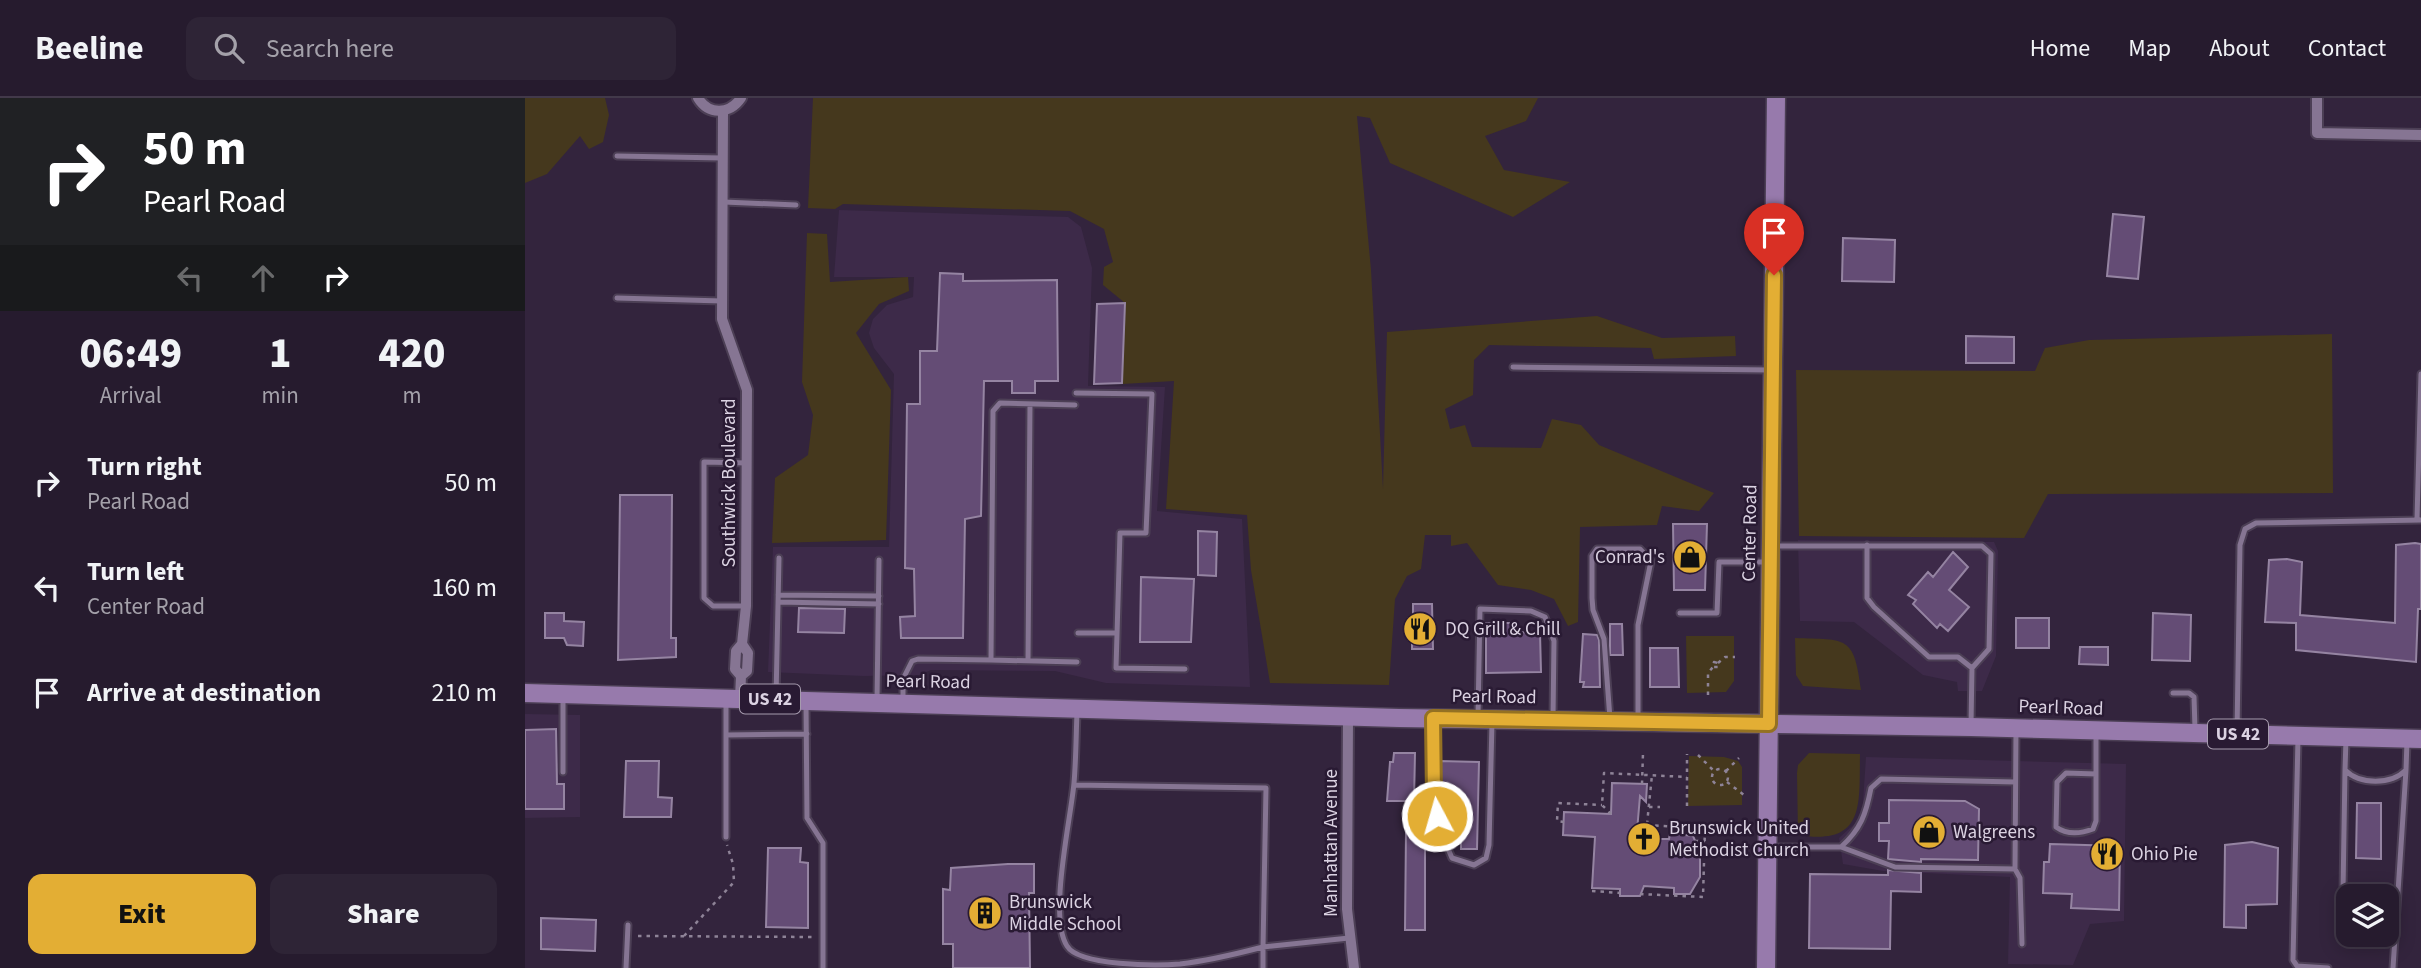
<!DOCTYPE html>
<html lang="en">
<head>
<meta charset="utf-8">
<style>
  :root { --surface:#261b2e; --page:#2e2436; --text:#f1f3f6; --muted:#a4a1aa; --line:#42394a; --accent:#e3ae34 }
  body { margin:0; font-family:"Source Sans 3",sans-serif; background:var(--page); color:var(--text); height:100vh; display:flex; flex-direction:column; font-size:26px; white-space:nowrap }
  * { box-sizing:border-box; margin:0 }
  p { font-size:23px; color:var(--muted) }
  .icon { flex:none; width:38px; height:38px; fill:none; stroke:currentColor; stroke-width:2; stroke-linecap:round; stroke-linejoin:round }
  .map { position:relative; flex:1; overflow:hidden }
  .side { display:flex; flex-direction:column; background:var(--surface); width:525px }
  .side>* { flex:none }
  .hud { background:#202124; color:#fff; overflow:hidden }
  .tools { position:absolute; left:1811px; top:786px; display:grid; gap:14px }
  .tools a { display:grid; place-items:center; width:63px; height:63px; border-radius:14px; background:var(--surface); box-shadow:0 4px 18px #0003,0 0 0 2px var(--line); font-size:35px }
  .pin { position:absolute; display:grid; place-items:center; width:60px; height:60px; color:#fff; margin:-72px -30px; border-radius:50% 50% 50% 0; rotate:-45deg; box-shadow:0 0 7px #0007 }
  .pin .icon { rotate:45deg }
  .me { position:absolute; width:77px; margin:-38px; rotate:354deg; stroke-linejoin:round; filter:drop-shadow(0 0 5px #0008) }
  .turn { display:flex; align-items:center; gap:24px; height:147px; padding:0 28px; font-size:32px }
  .turn .icon { width:91px; height:91px; stroke-width:2.5 }
  .turn b { display:block; font-size:49px; line-height:60px }
  .lanes { display:flex; align-items:center; height:66px; padding:0 28px; background:#0003; justify-content:center; gap:35px; direction:ltr }
  .lanes .off { opacity:.35 }
  .eta { display:flex; justify-content:space-evenly; align-items:center; height:119px; text-align:center }
  .eta b { font-size:42px; font-weight:800; line-height:49px }
  .cta { display:flex; gap:14px; margin-top:auto; padding:14px 28px }
  .cta a { flex:1; height:80px; border-radius:14px; background:var(--accent); color:#111; font-size:28px; font-weight:800; line-height:80px; text-align:center }
  .cta a+a { background:var(--page); color:var(--text) }
  ul { padding:0; list-style:none }
  li { display:flex; align-items:center; gap:21px; height:105px; padding:0 28px }
  li div { flex:1 }
  li b { display:block; font-size:26px }
  li em { font-style:normal }
  header { display:flex; align-items:center; gap:42px; box-sizing:border-box; height:98px; padding:0 35px; background:var(--surface); border-bottom:2px solid var(--line) }
  header strong { font-size:33px }
  nav { display:flex; gap:38px; margin-inline-start:auto; font-size:24px }
  .search { width:490px; height:63px; background:var(--page); display:flex; align-items:center; gap:18px; box-sizing:border-box; padding:0 24px; border-radius:14px; color:var(--muted); font-size:26px }
  main { display:flex; flex:1; min-height:0 }
  .map>svg:first-child { display:block }
  .built { fill:#3d2a49 }
  .green { fill:#45381d }
  .building { fill:#644c75; stroke:#9584a2; stroke-width:2 }
  .lines { fill:none; stroke-linecap:round; stroke-linejoin:round }
  .lane-casing { stroke:#4c3f55; stroke-width:9 }
  .street-casing { stroke:#4c3f55; stroke-width:14 }
  .primary-casing { stroke:#4c3f55; stroke-width:21 }
  .path { stroke:#8e8397; stroke-width:2.5; stroke-dasharray:3.5 5; stroke-linecap:butt }
  .lane { stroke:#867593; stroke-width:5 }
  .street { stroke:#867593; stroke-width:10 }
  .primary { stroke:#977aac; stroke-width:18 }
  .route-casing { stroke:#947122; stroke-width:18 }
  .route { stroke:#e3ae34; stroke-width:12 }
  .labels { text-anchor:middle; dominant-baseline:central; stroke-width:5; stroke-linejoin:round; paint-order:stroke }
  .shield { fill:#291a33; stroke:#a69bae; stroke-width:2 }
  .shield-label { font-size:18px; font-weight:bold; fill:#dbd2e2 }
  .street-label { font-size:19px; fill:#dbd2e2; stroke:#291a33 }
  .poi-label { font-size:19px; fill:#dbd2e2; stroke:#291a33; text-anchor:start }
</style>
</head>
<body>
<header>
<strong>Beeline</strong>
<div class="search"><svg class="icon" aria-label="search" viewBox="0 0 24 24"><circle cx="10" cy="10" r="6"/><path d="M15 15l6 6"/></svg>Search here</div>
<nav><a>Home</a><a>Map</a><a>About</a><a>Contact</a></nav>
</header>
<main>
<section class="side">
<div class="hud">
<div class="turn"><svg class="icon" aria-label="right" viewBox="0 0 24 24"><path d="M7 20v-9h11M14 6l5 5-5 5"/></svg><div><b>50 m</b>Pearl Road</div></div>
<div class="lanes"><svg class="icon off" aria-label="left" viewBox="0 0 24 24"><path d="M17 20v-9H6M10 6l-5 5 5 5"/></svg><svg class="icon off" aria-label="ahead" viewBox="0 0 24 24"><path d="M12 20V5M6 11l6-6 6 6"/></svg><svg class="icon" aria-label="right" viewBox="0 0 24 24"><path d="M7 20v-9h11M14 6l5 5-5 5"/></svg></div>
</div>
<div class="eta">
<div><b>06:49</b><p>Arrival</p></div>
<div><b>1</b><p>min</p></div>
<div><b>420</b><p>m</p></div>
</div>
<ul>
<li><svg class="icon" aria-label="right" viewBox="0 0 24 24"><path d="M7 20v-9h11M14 6l5 5-5 5"/></svg><div><b>Turn right</b><p>Pearl Road</p></div><em>50 m</em></li>
<li><svg class="icon" aria-label="left" viewBox="0 0 24 24"><path d="M17 20v-9H6M10 6l-5 5 5 5"/></svg><div><b>Turn left</b><p>Center Road</p></div><em>160 m</em></li>
<li><svg class="icon" aria-label="arrive" viewBox="0 0 24 24"><path d="M6 21V4h12l-3 4 3 4H6"/></svg><div><b>Arrive at destination</b></div><em>210 m</em></li>
</ul>
<div class="cta"><a>Exit</a><a>Share</a></div>
</section>
<div class="map">
<svg width="1896" height="870" viewBox="0 0 1896 870">
  <rect width="100%" height="100%" fill="#33243d"/>
  <path class="built" d="M314,112L543,119L556,129L567,170L563,288L640,289L632,413L717,421L725,589L581,585L530,573L406,572L394,577L339,578L243,574L248,449H364L369,276L349,250L344,235L348,221L362,207L388,199L389,179H309Z
    M1273,442L1469,444L1473,453L1471,558L1457,593H1433L1432,584L1398,577L1329,524L1275,523Z
    M0,616L55,617V719L0,720Z
    M1341,659L1601,666L1599,823L1565,826L1548,867L1483,866L1485,779L1358,773L1318,766L1314,740L1337,719Z"/>
  <path class="green" d="M0,0H80L84,17L78,44L64,51L55,38L22,76L0,85Z
    M288,0H1013L1001,23L960,38L979,72L1045,84L988,119L865,65L845,20L832,18L846,172L858,391L862,234L1072,218L1137,240L1210,238L1211,258L1129,261L1126,250L964,247L949,262L948,297L920,311L925,331L940,327L947,349L1016,350L1027,321L1056,327L1074,347L1189,395L1174,413L1137,408L1132,427L1055,429L1053,524L1043,528L1029,501L1006,492L973,487L942,445L926,448V437H900L896,471L882,478L870,501L864,587L745,585L726,472L722,417L641,411L649,283L597,286L600,205L578,187L579,169L588,164L579,131L545,113L318,106L310,111L283,110Z
    M282,135L302,136L305,184L383,179L384,193L354,206L331,235L366,292L361,442L247,445L250,380L283,357L288,317L277,284Z
    M1807,236L1808,395L1523,396L1499,440L1274,438L1271,272L1510,273L1520,250L1564,242Z
    M1161,538H1209V583L1201,594L1162,595Z
    M1270,540C1322,542 1329,537 1336,592L1278,588L1271,577Z
    M1284,655L1335,656C1334,706 1341,748 1273,737L1272,675L1273,667Z
    M1164,658L1199,659L1213,663L1217,669V707L1163,708Z"/>
  <path class="building" d="M1588,116L1619,119L1613,181L1582,178Z
    M1318,140L1370,142L1369,184L1317,183Z
    M415,175L438,176V183L532,182L533,283H510V295H487V283H459L456,418L440,421L438,540H376L375,519L390,518L389,471L380,470L382,306H395V253H412Z
    M600,205L597,285L569,286L572,206Z
    M1441,238L1489,239V265H1441Z
    M95,397H147L146,540H151V559L93,562Z
    M1148,426H1182L1180,492H1149Z
    M673,433L692,434L691,478L673,477Z
    M1890,445L1896,446V511H1893L1891,564L1771,552V525L1740,524L1744,462L1762,461L1777,464L1775,517L1870,525L1871,447Z
    M1428,454L1443,469L1424,492L1444,509L1423,533L1415,526L1412,530L1388,506L1391,502L1383,497L1403,474L1408,479Z
    M616,479L669,481L666,544H615Z
    M888,506H907L908,551H887V542H883V520H888Z
    M274,510L320,511L319,535L273,534Z
    M20,515H39V523L59,524L58,548L42,547L39,540H20Z
    M1628,515L1666,517L1665,563L1627,562Z
    M1491,520H1524V550H1491Z
    M961,525H986V534L1015,535L1016,574L961,575Z
    M1085,526H1097L1098,557H1085Z
    M1058,536L1072,537L1074,542L1075,589H1058L1059,584H1055Z
    M1555,549H1583V567L1554,566Z
    M1125,550H1153L1154,589H1125Z
    M31,631L32,686H39V711H0V632Z
    M869,655H890L889,703H862L865,664H868Z
    M101,663H134L133,699L147,700L146,719H99Z
    M914,663L954,664L952,751H936V698L916,697Z
    M1087,685L1122,686L1121,704L1115,698L1112,733L1121,734L1120,741H1144L1145,735L1168,738L1175,754V779L1165,796H1149V790L1119,788L1115,798H1095V791L1067,790L1070,739L1038,737L1039,714L1086,716Z
    M1364,702L1440,703L1454,711L1453,762L1396,761V764L1363,761L1364,743H1354V725H1364Z
    M1832,705H1856V761L1831,760Z
    M881,734H900V832H880Z
    M1727,744L1753,750L1752,806L1721,807V830L1699,829L1700,747Z
    M1525,746L1595,748L1594,812L1546,810L1547,796L1518,795L1519,764H1524Z
    M243,750H276L275,764L283,765V830L241,829Z
    M483,766H509V795H504L505,870H428V846H418V791L425,792L426,770Z
    M1363,772L1396,775V794L1366,793L1365,851L1284,850L1285,776L1363,777Z
    M16,820L71,822L70,853L16,851Z"/>
  <g class="lines">
    <g class="lane-casing">
      <path id="lane" d="M92,58L197,60
        M199,104L271,107
        M92,200L197,203
        M988,269L1245,272
        M551,295L627,296L621,435H595L591,570L660,571
        M1892,421L1896,276
        M1342,447V500L1349,509L1404,559H1433L1447,570
        M1249,448H1457L1466,456L1464,551L1447,570L1446,626
        M253,497L354,498
        M253,504L354,506
        M221,508H188L179,500V364L222,365
        M1155,515H1192L1194,464H1243
        M553,535H591
        M466,562L552,564
        M503,563L505,306
        M1648,595H1664L1669,599L1670,631
        M251,600L254,460
        M352,601L354,462
        M378,602V581L387,563L393,561L466,562L468,313L475,305L550,307
        M281,605L282,720L298,745V870
        M552,615C551,638 551,662 549,685C546,720 523,819 542,848C554,868 632,868 655,866C682,863 711,856 738,849V870
        M953,617L955,511L1006,513L1020,519L1029,543L1028,619
        M1085,621L1079,541L1068,512L1067,500V458L1072,451H1115L1126,463L1113,527V621
        M908,625C909,672 906,717 927,760L949,767L961,760L964,747L967,624
        M1491,633L1490,771L1495,780L1497,846
        M1712,634L1715,447L1720,431L1731,425L1896,422
        M201,637L282,636
        M1773,640L1768,862L1772,868L1803,870
        M1821,641L1820,672C1835,687 1866,687 1881,672L1882,643
        M1820,672L1818,793L1872,797
        M38,674V598
        M1571,676L1541,675L1532,684L1531,729C1542,737 1555,736 1568,731L1571,723V635
        M549,687L741,690L738,849L824,840
        M201,739V603
        M1245,749H1316C1336,731 1341,716 1346,690L1356,681L1490,684
        M1316,749L1370,769L1490,771
        M101,870L103,827
        M1868,870L1881,672"/>
    </g>
    <g class="street-casing">
      <path id="street" d="M173,0C184,18 205,16 216,0
        M1792,0V35L1896,37
        M198,13L197,221L222,292L221,508L217,546L211,553L210,571L216,578
        M215,600L216,578L222,573L223,555L217,546
        M823,619L822,811L829,870"/>
    </g>
    <g class="primary-casing">
      <path id="primary" d="M0,595L874,620L1446,629L1896,641
        M1241,870L1251,0"/>
    </g>
    <path class="path" d="M1189,564L1193,565V569H1188Z
      M1193,565L1200,559H1210
      M1183,597V575L1188,569
      M1173,657L1188,672
      M1187 679a8 8 0 1 1 16 0a8 8 0 1 1-16 0Z
      M1201,673L1214,660
      M1202,684L1219,697
      M1117,686L1118,655
      M1162,708V656
      M1124,709H1135
      M1086,716L1077,707L1079,675L1162,679
      M1039,724L1032,723L1033,705L1077,707
      M1122,726L1127,677
      M1170,743H1180
      M1067,793L1095,795
      M1115,796L1178,799L1180,730L1118,727L1117,732
      M113,838L288,839
      M159,838L209,784L208,766L202,747"/>
    <use href="#lane" class="lane"/>
    <use href="#street" class="street"/>
    <use href="#primary" class="primary"/>
  </g>
  <g class="lines">
    <g class="route-casing">
      <path id="route" d="M912,718L909,698L908,620L1244,626L1249,177"/>
    </g>
    <use href="#route" class="route"/>
  </g>
  <defs>
    <g id="shop-disc" transform="scale(1.75)"><circle r="9.5" fill="#e3ae34" stroke="#291a33"/><path d="M-5-2.5h2.3a2.7 3.5 0 0 1 5.4 0H5L5.5 6h-11ZM-1.5-2.5h3a1.5 2.3 0 0 0-3 0Z" fill="#111"/></g>
    <g id="restaurant-disc" transform="scale(1.75)"><circle r="9.5" fill="#e3ae34" stroke="#291a33"/><path d="M-5-6h1v4h1v-4h1v4h1v-4h1v5L-1.5 .5V6h-2V.5L-5-1ZM5-6V6H3V1.5H1.5Q1.5-4 5-6Z" fill="#111"/></g>
    <g id="church-disc" transform="scale(1.75)"><circle r="9.5" fill="#e3ae34" stroke="#291a33"/><path d="M-1.2-6h2.4v3.5h3.3v2.4h-3.3V6h-2.4V-.1h-3.3v-2.4h3.3Z" fill="#111"/></g>
    <g id="building-disc" transform="scale(1.75)"><circle r="9.5" fill="#e3ae34" stroke="#291a33"/><path d="M-4-6H4V6H1V3H-1V6H-4ZM-2.5-4.3h1.7v1.8h-1.7ZM.8-4.3h1.7v1.8H.8ZM-2.5-1h1.7V.8h-1.7ZM.8-1h1.7V.8H.8Z" fill="#111"/></g>
  </defs>
  <g fill-rule="evenodd">
    <use href="#shop-disc" x="1165" y="459"/>
    <use href="#restaurant-disc" x="895" y="531"/>
    <use href="#shop-disc" x="1404" y="734"/>
    <use href="#church-disc" x="1119" y="741"/>
    <use href="#restaurant-disc" x="1582" y="756"/>
    <use href="#building-disc" x="460" y="815"/>
  </g>
  <g class="labels">
    <g class="shield">
      <rect x="215" y="586.5" width="60" height="29" rx="5"/>
      <rect x="1683" y="621.5" width="60" height="29" rx="5"/>
    </g>
    <g class="shield-label">
      <text x="245" y="601">US 42</text>
      <text x="1713" y="636">US 42</text>
    </g>
    <g class="street-label">
      <text transform="translate(204 385) rotate(-90)">Southwick Boulevard</text>
      <text transform="translate(1225 435) rotate(-89)">Center Road</text>
      <text transform="translate(403 584) rotate(1)">Pearl Road</text>
      <text transform="translate(969 599) rotate(1)">Pearl Road</text>
      <text transform="translate(1536 610) rotate(2)">Pearl Road</text>
      <text transform="translate(806 745) rotate(-90)">Manhattan Avenue</text>
    </g>
    <g class="poi-label">
      <text x="1140" y="459" text-anchor="end">Conrad's</text>
      <text x="920" y="531">DQ Grill &amp; Chill</text>
      <text x="1144" y="730">Brunswick United<tspan x="1144" dy="22">Methodist Church</tspan></text>
      <text x="1428" y="734">Walgreens</text>
      <text x="1606" y="756">Ohio Pie</text>
      <text x="484" y="804">Brunswick<tspan x="484" dy="22">Middle School</tspan></text>
    </g>
  </g>
</svg>
<div class="tools">
<a><svg class="icon" aria-label="layers" viewBox="0 0 24 24"><path d="M12 4l9 5-9 5-9-5zM3 14l9 5 9-5"/></svg></a>
</div>
<div class="pin" style="left:1249px;top:177px;background:#d93025"><svg class="icon" aria-label="arrive" viewBox="0 0 24 24"><path d="M6 21V4h12l-3 4 3 4H6"/></svg></div>
<svg class="me" style="left:912px;top:718px" viewBox="-20 -20 40 40"><circle r="17" fill="#e3ae34" stroke="#fff" stroke-width="3"/><path d="M0-11L8 9 0 5-8 9z" fill="#fff"/></svg>
</div>
</main>
</body>
</html>
